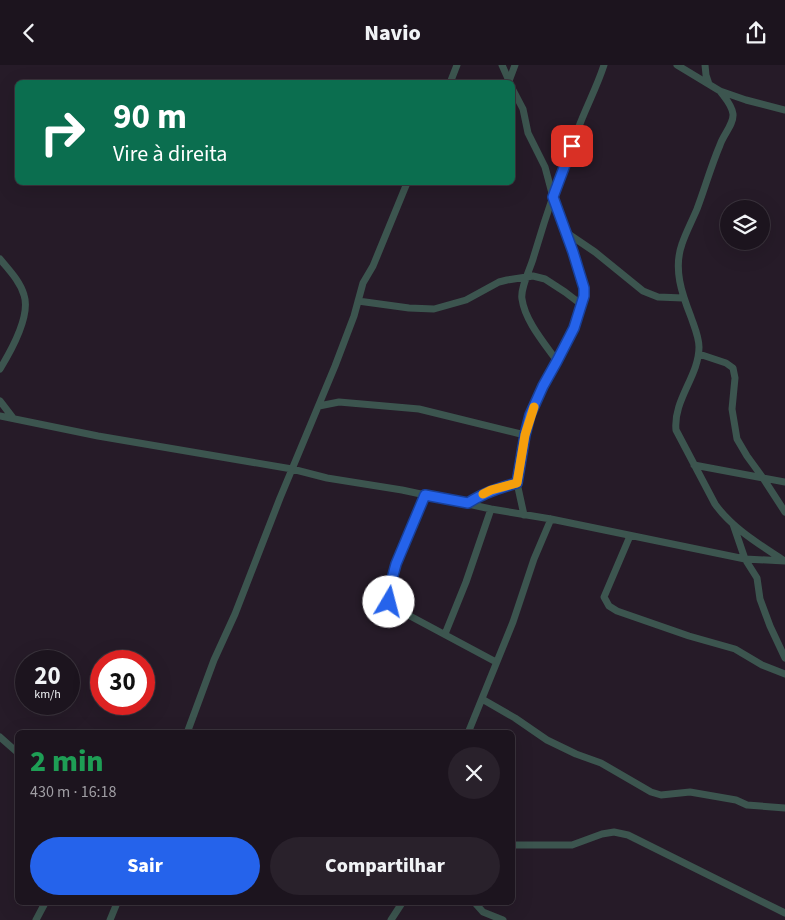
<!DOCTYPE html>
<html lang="pt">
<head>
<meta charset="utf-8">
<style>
  :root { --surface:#1c141e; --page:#29212b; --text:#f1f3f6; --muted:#a09ea4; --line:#3a333c; --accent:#2563eb }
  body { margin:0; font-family:"Source Sans 3",sans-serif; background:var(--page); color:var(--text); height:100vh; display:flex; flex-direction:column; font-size:19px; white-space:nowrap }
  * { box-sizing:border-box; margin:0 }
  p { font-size:16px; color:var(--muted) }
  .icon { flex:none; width:28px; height:28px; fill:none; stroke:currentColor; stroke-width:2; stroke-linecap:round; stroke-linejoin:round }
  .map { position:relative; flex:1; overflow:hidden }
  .details { position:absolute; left:15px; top:665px; width:500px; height:175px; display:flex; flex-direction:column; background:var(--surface); border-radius:8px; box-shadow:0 5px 20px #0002,0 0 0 1px var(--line) }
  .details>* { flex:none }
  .top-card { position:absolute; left:15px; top:15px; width:500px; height:105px; border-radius:8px; box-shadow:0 5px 20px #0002,0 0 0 1px var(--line); background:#0b6e4f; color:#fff; overflow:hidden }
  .fabs { position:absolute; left:720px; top:135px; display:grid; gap:10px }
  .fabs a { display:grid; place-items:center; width:50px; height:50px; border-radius:50%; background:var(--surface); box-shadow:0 5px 20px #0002,0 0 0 1px var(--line); font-size:25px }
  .speed { position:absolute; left:15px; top:585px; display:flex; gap:10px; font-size:25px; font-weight:700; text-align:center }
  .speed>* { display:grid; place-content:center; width:65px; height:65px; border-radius:50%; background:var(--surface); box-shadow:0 5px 20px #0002,0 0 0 1px var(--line); line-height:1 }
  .speed small { font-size:12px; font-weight:400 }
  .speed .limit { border:8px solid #d22; background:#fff; color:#111 }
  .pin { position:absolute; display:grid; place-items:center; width:42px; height:42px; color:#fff; margin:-21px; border-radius:10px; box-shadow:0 2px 8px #0006 }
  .me { position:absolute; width:55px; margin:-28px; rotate:8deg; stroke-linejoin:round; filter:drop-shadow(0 0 4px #0008) }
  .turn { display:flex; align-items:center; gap:18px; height:105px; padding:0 15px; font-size:22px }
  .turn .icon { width:65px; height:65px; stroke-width:2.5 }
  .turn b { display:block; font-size:35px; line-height:42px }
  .round { display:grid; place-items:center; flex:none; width:52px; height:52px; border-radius:26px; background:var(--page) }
  .summary { display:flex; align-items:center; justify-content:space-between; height:85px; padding:0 15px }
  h1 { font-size:30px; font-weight:800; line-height:38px; color:#1e9e55 }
  .cta { display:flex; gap:10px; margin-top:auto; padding:10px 15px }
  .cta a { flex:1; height:58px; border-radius:30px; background:var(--accent); color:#fff; font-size:20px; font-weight:800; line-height:58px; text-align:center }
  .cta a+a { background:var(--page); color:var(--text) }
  header { display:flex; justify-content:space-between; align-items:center; height:65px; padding:0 15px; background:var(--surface); font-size:22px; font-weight:800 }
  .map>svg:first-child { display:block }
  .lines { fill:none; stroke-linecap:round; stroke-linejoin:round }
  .minor { stroke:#3c554f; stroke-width:7 }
  .route-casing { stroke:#184099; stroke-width:12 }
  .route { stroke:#2563eb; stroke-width:9 }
  .slow { stroke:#f59e0b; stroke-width:9 }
</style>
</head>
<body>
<header><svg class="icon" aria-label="back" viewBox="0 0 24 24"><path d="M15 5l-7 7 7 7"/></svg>Navio<svg class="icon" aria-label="share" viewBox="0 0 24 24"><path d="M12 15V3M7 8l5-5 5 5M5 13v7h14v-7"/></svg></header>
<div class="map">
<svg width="785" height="855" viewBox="0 0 785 855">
  <rect width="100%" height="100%" fill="#261b28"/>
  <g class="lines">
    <path class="minor" d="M502,0L510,18
      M677,0L720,26L746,35L785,45
      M705,0L706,10L709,19
      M509,16L515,0
      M450,18L457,0
      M512,23L523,44L528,68L545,102L553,132L567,168L584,223V231L582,240L574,263L557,296L543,321L530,350L525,370L517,418L524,450
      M720,26C725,33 732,40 733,49C734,59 723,70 720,80C711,101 705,123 697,144C692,156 686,167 682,179C673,204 682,229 691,252C694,261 699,272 699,282C699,311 673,335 676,365L715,439C732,463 759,479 783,495
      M567,168L595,187L643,226L658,232L683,233
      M0,194C9,205 20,216 24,230C31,251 11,286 0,304
      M358,236L409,243L434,244L466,235L499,217L507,215L533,211L545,214L565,227L582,240
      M699,289L726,298L733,303L735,313L732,344L737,374L747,391L763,413L785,447
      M557,296C545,279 525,256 522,234C520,224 530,204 533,194C546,150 561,106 578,64C586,42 597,22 604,0
      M0,336L13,353
      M319,341L339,337L419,344L525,370
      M0,351L98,371L292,404L327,413L402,425L491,444L551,454L745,494L785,496
      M694,400L785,417
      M425,430L396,499L388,529L389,537L397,544L496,597
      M468,438C483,428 499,423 517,418
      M733,459L745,494L757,513L760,534L770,561L785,593
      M630,471L604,532L609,541L617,546L689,571L735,584L762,600L785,609
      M445,569L466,517L491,444
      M482,634L515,653L547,675L576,689L601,698L651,727L661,730L690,727L736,735L747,740L785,743
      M187,668L214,595L235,549L280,433L335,301L354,251L363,218L373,201L407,118
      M468,668L513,557L534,494L551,454
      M0,672L18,688
      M512,780H572L602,769L614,767L628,770L785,848
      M475,838L483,847L503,855
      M36,855L45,838
      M110,855L117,838
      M391,855L402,838"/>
  </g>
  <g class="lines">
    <g class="route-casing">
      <path id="route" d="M389,537L388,529L396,499L425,430L468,438C483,428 499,423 517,418L525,370L530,350L543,321L557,296L574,263L584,231V223L573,187L553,132L572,81"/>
    </g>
    <use href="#route" class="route"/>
    <path class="slow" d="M483,429L491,425L517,418L525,370L534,342"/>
  </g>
</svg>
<div class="fabs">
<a><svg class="icon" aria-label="layers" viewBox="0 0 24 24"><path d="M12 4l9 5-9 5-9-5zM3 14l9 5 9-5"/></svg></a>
</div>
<div class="speed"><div>20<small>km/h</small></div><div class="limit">30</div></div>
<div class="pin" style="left:572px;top:81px;background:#d93025"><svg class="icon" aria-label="arrive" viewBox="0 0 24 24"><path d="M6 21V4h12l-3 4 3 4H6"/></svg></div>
<svg class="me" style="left:389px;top:537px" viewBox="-20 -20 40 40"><circle r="19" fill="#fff"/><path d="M0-13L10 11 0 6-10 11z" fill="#2563eb"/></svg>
<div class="top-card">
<div class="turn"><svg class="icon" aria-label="right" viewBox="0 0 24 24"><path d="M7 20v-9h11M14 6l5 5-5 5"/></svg><div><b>90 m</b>Vire à direita</div></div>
</div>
<section class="details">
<div class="summary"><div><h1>2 min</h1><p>430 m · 16:18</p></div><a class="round"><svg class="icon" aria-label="close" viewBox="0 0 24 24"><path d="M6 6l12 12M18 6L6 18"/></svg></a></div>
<div class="cta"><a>Sair</a><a>Compartilhar</a></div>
</section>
</div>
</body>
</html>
